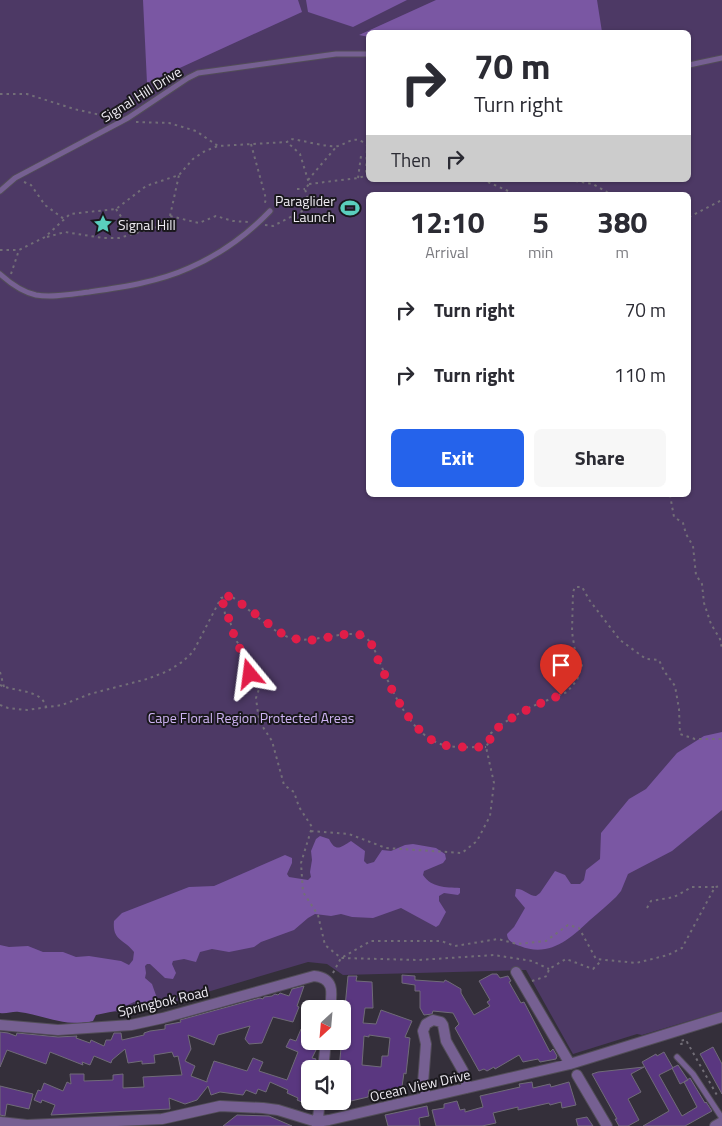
<!DOCTYPE html>
<html lang="en">
<head>
<meta charset="utf-8">
<style>
  :root { --surface:#fff; --page:#f7f7f7; --text:#2b2b33; --muted:#7c7c81; --accent:#2563eb }
  body { margin:0; font-family:"Titillium Web",sans-serif; background:var(--page); color:var(--text); height:100vh; display:flex; flex-direction:column; font-size:19px; white-space:nowrap }
  * { box-sizing:border-box; margin:0 }
  p { font-size:16px; color:var(--muted) }
  .icon { flex:none; width:28px; height:28px; fill:none; stroke:currentColor; stroke-width:2; stroke-linecap:round; stroke-linejoin:round }
  .map { position:relative; flex:1; overflow:hidden }
  .panel { position:absolute; left:366px; top:192px; width:325px; height:305px; display:flex; flex-direction:column; background:var(--surface); border-radius:8px; box-shadow:0 1px 4px #0004 }
  .panel>* { flex:none }
  .banner { position:absolute; left:366px; top:30px; width:325px; height:152px; border-radius:8px; box-shadow:0 1px 4px #0004; background:#fff; color:var(--text); overflow:hidden }
  .needle { width:32px; rotate:206deg }
  .buttons { position:absolute; left:301px; top:1000px; display:grid; gap:10px }
  .buttons a { display:grid; place-items:center; width:50px; height:50px; border-radius:8px; background:var(--surface); box-shadow:0 1px 4px #0004; font-size:25px }
  .pin { position:absolute; display:grid; place-items:center; width:42px; height:42px; color:#fff; margin:-51px -21px; border-radius:50% 50% 50% 0; rotate:-45deg; box-shadow:0 0 5px #0007 }
  .pin .icon { rotate:45deg }
  .me { position:absolute; width:55px; margin:-28px; rotate:344deg; stroke-linejoin:round; filter:drop-shadow(0 0 4px #0008) }
  .turn { display:flex; align-items:center; gap:18px; height:105px; padding:0 25px; font-size:22px }
  .turn .icon { width:65px; height:65px; stroke-width:2.5 }
  .turn b { display:block; font-size:35px; line-height:42px }
  .then { display:flex; align-items:center; height:48px; padding:0 25px; background:#0003; gap:10px; font-size:19px }
  .eta { display:flex; justify-content:space-evenly; align-items:center; height:85px; text-align:center }
  .eta b { font-size:30px; font-weight:700; line-height:35px }
  .button { display:flex; gap:10px; margin-top:auto; padding:10px 25px }
  .button a { flex:1; height:58px; border-radius:8px; background:var(--accent); color:#fff; font-size:20px; font-weight:700; line-height:58px; text-align:center }
  .button a+a { background:var(--page); color:var(--text) }
  ul { padding:0; list-style:none }
  li { display:flex; align-items:center; gap:15px; height:65px; padding:0 25px }
  li div { flex:1 }
  li b { display:block; font-size:19px }
  li em { font-style:normal }
  .map>svg:first-child { display:block }
  .green { fill:#4d3965; fill-rule:evenodd }
  .forest { fill:#7a57a3 }
  .building { fill:#5a3780; stroke:#706b78; fill-rule:evenodd }
  .lines { fill:none; stroke-linecap:round; stroke-linejoin:round }
  .lane-casing { stroke:#524d58; stroke-width:7 }
  .street-casing { stroke:#524d58; stroke-width:12 }
  .path { stroke:#726e77; stroke-width:2; stroke-dasharray:2.5 4; stroke-linecap:butt }
  .lane { stroke:#766092; stroke-width:5 }
  .street { stroke:#766092; stroke-width:10 }
  .route { stroke:#e11d48; stroke-width:9; stroke-dasharray:0 16.2 }
  .labels { text-anchor:middle; dominant-baseline:central; stroke-width:4; stroke-linejoin:round; paint-order:stroke }
  .street-label { font-size:14px; fill:#efecf3; stroke:#1a181d }
  .poi-label { font-size:14px; fill:#efecf3; stroke:#1a181d; text-anchor:end }
  .park-label { font-size:14px; fill:#ceb4f2; stroke:#1a181d }
</style>
</head>
<body>
<div class="map">
<svg width="722" height="1126" viewBox="0 0 722 1126">
  <rect width="100%" height="100%" fill="#342f3a"/>
  <path class="green" d="M0,0H722V1011L642,1035L637,1034L573,1054L526,970L343,975L327,964L308,962L137,1013L0,1006ZM369,32H689V180H369ZM369,195H689V495H369Z"/>
  <path class="forest" d="M143,0H298L302,12L147,83Z
    M306,0H407L353,27L308,12Z
    M436,0H597L602,32H369V37L359,35Z
    M722,732V810L672,851L628,874L621,891L616,897C608,905 599,912 590,920C570,939 549,958 520,946C514,944 507,941 507,934L514,927L525,908L515,896L516,889C523,888 529,896 536,896L540,893L555,871L565,875L571,884H580L584,880L586,870L600,859L601,833L629,799L646,789L677,753L704,736Z
    M320,836L329,839C336,853 341,847 351,841L365,851L364,861L367,864L374,862L382,850L391,851L405,845L413,844L436,848L445,854L446,859L443,863L424,871L423,875C432,888 445,887 460,888V893L458,895L444,893L439,896V901L446,912L439,925L436,927L401,908L373,918L352,917L341,914L331,916L315,914L308,918L294,930L261,942L254,947L229,952L212,949L200,952L196,962L184,959L173,961L172,964L176,973L173,979L165,978L150,964H147L145,966L146,973L145,978L152,984L158,1001L150,1006L134,1002L115,1011L96,1015L93,1021C68,1028 43,1015 19,1012C13,1011 7,1014 0,1013V945L9,947L28,946L43,952H63L76,957L89,956L121,961L129,965L133,960L134,952C125,939 112,941 114,921L122,913L189,887L214,886L285,855L292,858V863L287,874L289,877L308,880L311,877L310,872L312,860L311,851L316,839Z"/>
  <path class="building" d="M492,974H497L500,978L508,976L511,981L509,982L521,1003L524,1002L550,1052L553,1049L557,1056L556,1059L540,1062L538,1059L523,1062L519,1055L495,1069L494,1067L487,1071L484,1069L479,1071L455,1028L459,1024L453,1013L433,1011L432,1014L424,1015L420,1008V991H415V985L402,983V975L415,976V980L444,982L445,980L449,982L461,989V993L474,1015L490,1006L487,1002L490,1000L479,981Z
    M348,976H357L356,981L372,982L373,1008H365L363,1023L376,1024L381,1010L412,1021L405,1037L410,1038L406,1074L404,1073L401,1093L369,1090L368,1097L351,1101L342,1100V1069H339ZM369,1035L390,1038L388,1056H382L381,1067L362,1065L364,1036L369,1037Z
    M304,986L297,1006L299,1007L293,1022L273,1017L262,1043L249,1044L245,1039L250,1026L218,1035L214,1045L188,1035L191,1049L185,1061L195,1066L191,1076L207,1082V1080L214,1061L247,1071L253,1058L263,1062L259,1071L287,1080L298,1052L286,1047L290,1039L296,1041L301,1029L310,1032L309,1047L316,1050L312,1058L316,1059L312,1069H310V1074L305,1087L309,1089L304,1103L297,1100L298,1098L287,1093L288,1090L270,1082L266,1092L258,1089L256,1094L246,1090L243,1095L220,1092L211,1095L208,1086L197,1100L185,1104L169,1098L170,1109L51,1115L55,1105L42,1100L41,1103L34,1100L38,1090L41,1091L44,1083L63,1091L67,1082L71,1084L70,1074H84V1081L113,1080V1075L123,1074V1088L144,1087L143,1077L182,1075L178,1056L174,1057L172,1052L154,1055L155,1063L142,1064V1061L128,1063L125,1049L112,1060L111,1063L94,1056L90,1065L82,1062L83,1065L50,1052L46,1064L7,1050L0,1067V1032L8,1033L16,1036L17,1033L58,1037L77,1036L76,1038L90,1043L91,1040L104,1046L106,1040H111L114,1033H121L122,1040L144,1035V1033L150,1031L165,1029V1025L181,1022L180,1020L260,998L263,999L264,997L272,996L275,994L278,995L280,993L289,996L292,989Z
    M713,1047L722,1064V1094L700,1054Z
    M664,1052L673,1068L659,1075L682,1116L697,1107L684,1082L690,1078L705,1103L706,1102L712,1111L685,1126H643L669,1111L642,1062L656,1054L657,1056Z
    M678,1065L688,1080L680,1084L672,1068Z
    M644,1067L631,1074L641,1092L628,1099L639,1120L628,1126H619L615,1119H617L592,1074L598,1072Z
    M532,1082L533,1088L550,1084L551,1087L569,1082L576,1105L562,1108L561,1102L550,1105L549,1103L518,1110V1107L493,1113L496,1123L482,1126H436L432,1110L444,1108V1104L457,1101L460,1110L465,1109V1112L483,1107L480,1096L520,1087L519,1084Z
    M0,1086L33,1094L29,1109L7,1104L5,1116L0,1115Z
    M427,1106L429,1116L419,1118L420,1126H388L385,1115Z
    M237,1115L269,1116L292,1126H223Z
    M587,1117L593,1126H578L576,1119Z"/>
  <g class="lines">
    <g class="lane-casing">
      <path id="lane" d="M689,65L722,58
        M0,191L15,178L128,118L188,78L198,73L336,54H369
        M0,274C10,283 22,292 36,295C53,298 72,294 89,292C123,287 158,282 189,268C219,255 247,235 270,211
        M677,1057L693,1074L722,1118"/>
    </g>
    <g class="street-casing">
      <path id="street" d="M516,972L570,1064
        M0,1025L58,1030L131,1025L163,1018L314,976C335,978 332,993 330,1009
        M323,1069L326,1041
        M577,1075L607,1126
        M426,1097L423,1083L426,1044L423,1031L426,1024L433,1020L441,1022L443,1025L446,1041L463,1071L467,1088
        M0,1122L27,1125L162,1119L220,1106L263,1108L278,1110L317,1122L329,1120L570,1064L722,1017
        M317,1126L320,1101
        M715,1126L722,1122"/>
    </g>
    <path class="path" d="M0,94H27L74,109L114,118
      M136,122L169,123L196,131L218,146
      M251,144L266,199L264,206
      M358,178L361,156
      M308,180L337,146
      M477,180H526
      M569,180L593,184L612,195
      M24,182L31,185L45,205L64,219
      M488,182L517,195
      M309,184L358,178L369,175
      M297,189H305
      M116,209L124,221L139,232
      M170,216L179,175
      M689,217L722,200
      M265,225L273,226L310,207L305,189L309,184L308,180L300,154L287,142
      M47,237L65,232L103,238H119L157,227L170,216L199,223L216,216L233,221L248,222
      M0,250H19L45,237L70,214L116,209L146,186L179,175L193,159L205,151L218,146L287,142L291,139C302,140 328,148 338,146C349,143 354,134 367,145L366,175
      M11,274L19,250
      M670,495L674,517L683,523L686,534L693,546L696,575L702,584L704,603L711,624L720,639L722,649
      M219,602L224,604L225,615C234,622 231,637 239,644C239,652 246,656 248,663L245,666V669L248,670L251,679L256,687L258,684L260,686L256,698L259,721L272,741L284,785L294,792L299,807L312,827L301,863L303,892L318,915L325,945L341,958L419,960L494,955L532,961L549,969
      M0,672L4,687
      M0,685C14,692 42,689 46,707
      M0,705L8,708L27,710L62,705L90,694L147,679L168,671L182,662L193,652L221,598L231,596C248,608 275,635 294,639C314,643 351,628 365,637C373,643 376,654 380,663C392,690 411,737 444,745C457,748 472,747 486,747
      M311,831L349,834L386,848L462,853L477,841L490,816L494,783L486,747L490,740V734L502,724L526,709L567,692L577,680L582,665L575,651L572,632L573,592L575,587H582L590,601L620,640L646,659L659,660L664,671L675,686L679,709L680,734L695,739H722
      M647,908L651,901L674,897L692,887H715
      M333,973L341,958L371,941H441L455,946L498,939L517,944L546,941L568,925L579,928L596,959L636,963L668,955L682,948L715,887L722,886
      M532,981L547,976L549,969L566,959L593,969L601,961
      M684,1040L680,1041L681,1044L687,1042L718,1097"/>
    <use href="#lane" class="lane"/>
    <use href="#street" class="street"/>
  </g>
  <g class="lines">
    <path class="route" d="M250,674L248,670L244,668L248,663C246,656 239,652 239,644C231,637 234,622 226,615L224,604L219,602L224,597L231,596L281,633L292,638L306,641L353,633L364,636L371,643C384,674 408,735 443,745C457,748 472,747 486,747L490,740V734C511,716 535,705 561,695"/>
  </g>
  <defs>
    <g id="stadium-bare" transform="scale(1.5)"><path d="M0-5a6.5 5 0 1 0 0 10a6.5 5 0 1 0 0-10ZM-3.5-1.8h7v3.6h-7Z" fill="#5acebd" stroke="#1a181d" stroke-width="2.5" paint-order="stroke"/></g>
    <g id="sight-bare" transform="scale(1.5)"><path d="M0-6L1.8-2.2L6-1.7L2.9 1.2L3.7 5.4L0 3.3L-3.7 5.4L-2.9 1.2L-6-1.7L-1.8-2.2Z" fill="#5acebd" stroke="#1a181d" stroke-width="2.5" paint-order="stroke"/></g>
  </defs>
  <g fill-rule="evenodd">
    <use href="#stadium-bare" x="350" y="208"/>
    <use href="#sight-bare" x="103" y="224"/>
  </g>
  <g class="labels">
    <g class="street-label">
      <text transform="translate(141 94) rotate(-32)">Signal Hill Drive</text>
      <text transform="translate(163 1001) rotate(-13)">Springbok Road</text>
      <text transform="translate(420 1085) rotate(-13)">Ocean View Drive</text>
    </g>
    <g class="poi-label">
      <text x="335" y="200">Paraglider<tspan x="335" dy="16">Launch</tspan></text>
      <text x="118" y="224" text-anchor="start">Signal Hill</text>
    </g>
    <g class="park-label">
      <text x="251" y="717">Cape Floral Region Protected Areas</text>
    </g>
  </g>
</svg>
<div class="buttons">
<a><svg class="needle" viewBox="-14 -14 28 28"><path d="M0-13l5 13h-10z" fill="#e53935"/><path d="M0 13l5-13h-10z" fill="#7c7c81"/></svg></a>
<a><svg class="icon" aria-label="sound" viewBox="0 0 24 24"><path d="M4 9h4l5-4v14l-5-4H4zM17 9q2 3 0 6"/></svg></a>
</div>
<div class="pin" style="left:561px;top:695px;background:#d93025"><svg class="icon" aria-label="arrive" viewBox="0 0 24 24"><path d="M6 21V4h12l-3 4 3 4H6"/></svg></div>
<svg class="me" style="left:250px;top:674px" viewBox="-20 -20 40 40"><path d="M0-17L14 15 0 8-14 15z" fill="#e11d48" stroke="#fff" stroke-width="4"/></svg>
<div class="banner">
<div class="turn"><svg class="icon" aria-label="right" viewBox="0 0 24 24"><path d="M7 20v-9h11M14 6l5 5-5 5"/></svg><div><b>70 m</b>Turn right</div></div>
<div class="then">Then<svg class="icon" aria-label="right" viewBox="0 0 24 24"><path d="M7 20v-9h11M14 6l5 5-5 5"/></svg></div>
</div>
<section class="panel">
<div class="eta">
<div><b>12:10</b><p>Arrival</p></div>
<div><b>5</b><p>min</p></div>
<div><b>380</b><p>m</p></div>
</div>
<ul>
<li><svg class="icon" aria-label="right" viewBox="0 0 24 24"><path d="M7 20v-9h11M14 6l5 5-5 5"/></svg><div><b>Turn right</b></div><em>70 m</em></li>
<li><svg class="icon" aria-label="right" viewBox="0 0 24 24"><path d="M7 20v-9h11M14 6l5 5-5 5"/></svg><div><b>Turn right</b></div><em>110 m</em></li>
</ul>
<div class="button"><a>Exit</a><a>Share</a></div>
</section>
</div>
</body>
</html>
